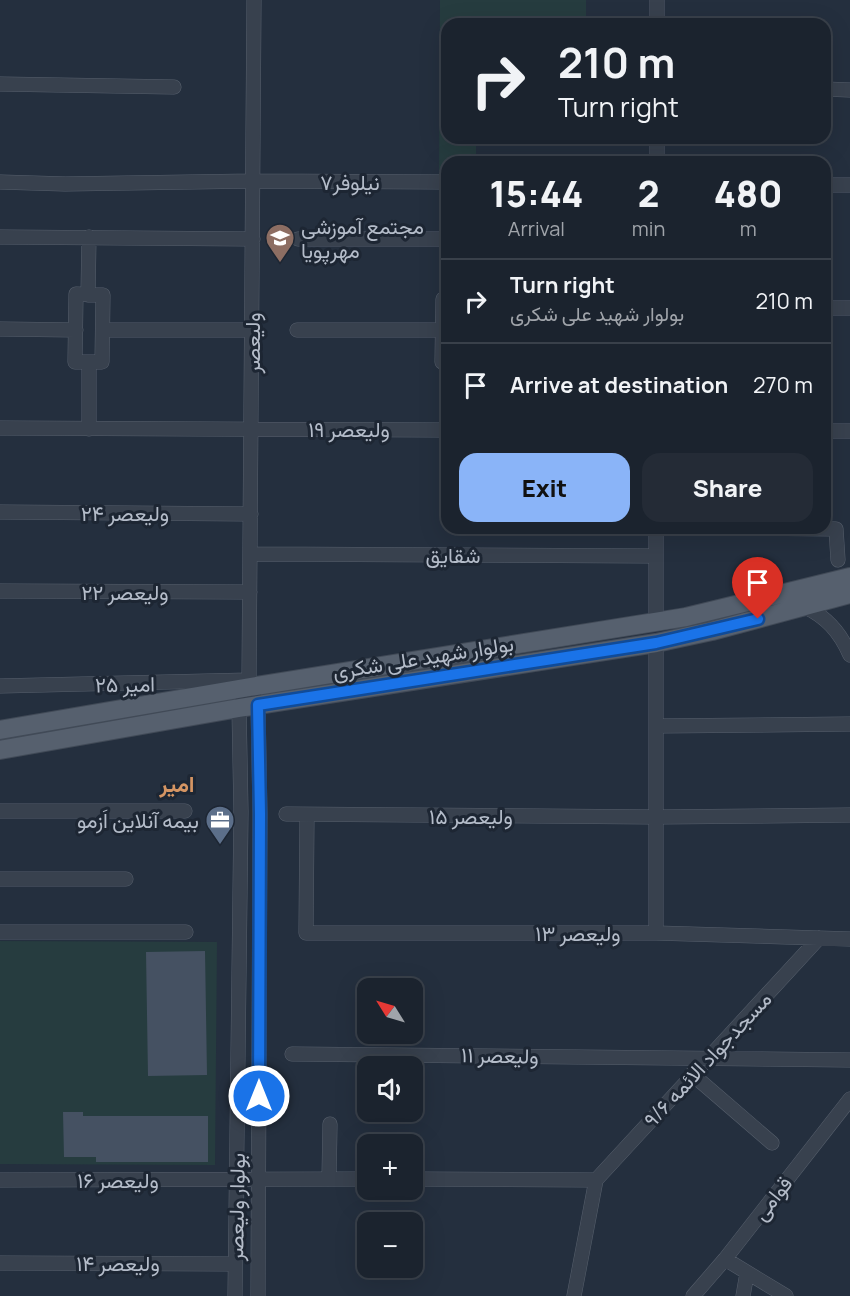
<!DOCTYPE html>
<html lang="en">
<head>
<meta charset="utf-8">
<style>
  :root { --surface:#1b232e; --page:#242b36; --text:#f1f3f6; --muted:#a0a4aa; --line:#39404a; --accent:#8ab4f8 }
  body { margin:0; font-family:Manrope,Vazirmatn,sans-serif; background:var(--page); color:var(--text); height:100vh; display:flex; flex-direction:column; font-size:22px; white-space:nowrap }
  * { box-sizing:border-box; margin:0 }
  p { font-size:20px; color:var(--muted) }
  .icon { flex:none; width:33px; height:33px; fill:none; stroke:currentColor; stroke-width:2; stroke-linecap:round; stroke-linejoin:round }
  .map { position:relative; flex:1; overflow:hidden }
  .side { position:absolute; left:441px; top:156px; width:390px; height:378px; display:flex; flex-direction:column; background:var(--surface); border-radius:18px; box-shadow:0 6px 24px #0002,0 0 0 2px var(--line) }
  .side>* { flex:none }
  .top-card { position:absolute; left:441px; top:18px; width:390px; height:126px; border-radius:18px; box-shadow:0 6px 24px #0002,0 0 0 2px var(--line); background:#1b232e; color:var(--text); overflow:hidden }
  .needle { width:39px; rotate:307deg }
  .controls { position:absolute; left:357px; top:978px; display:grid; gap:12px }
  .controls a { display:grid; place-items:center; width:66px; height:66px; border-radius:12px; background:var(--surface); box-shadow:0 6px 24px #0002,0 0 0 2px var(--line); font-size:30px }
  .pin { position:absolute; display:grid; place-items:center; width:51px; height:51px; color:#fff; margin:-62px -26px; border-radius:50% 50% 50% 0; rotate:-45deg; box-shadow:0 0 6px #0007 }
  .pin .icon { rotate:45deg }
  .me { position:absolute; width:66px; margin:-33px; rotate:0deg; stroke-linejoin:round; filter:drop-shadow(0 0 4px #0008) }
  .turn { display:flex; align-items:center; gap:21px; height:126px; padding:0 18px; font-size:27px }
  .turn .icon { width:78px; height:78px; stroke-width:2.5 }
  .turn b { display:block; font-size:42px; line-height:51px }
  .eta { display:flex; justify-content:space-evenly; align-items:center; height:102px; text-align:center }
  .eta b { font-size:36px; font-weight:800; line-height:42px }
  .primary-button { display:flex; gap:12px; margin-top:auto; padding:12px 18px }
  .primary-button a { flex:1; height:69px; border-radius:18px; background:var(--accent); color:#111; font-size:24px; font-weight:800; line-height:69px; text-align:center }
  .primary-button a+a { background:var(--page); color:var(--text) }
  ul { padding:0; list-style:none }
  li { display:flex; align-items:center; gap:18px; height:84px; padding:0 18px; border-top:2px solid var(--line) }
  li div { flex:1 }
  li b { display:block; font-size:22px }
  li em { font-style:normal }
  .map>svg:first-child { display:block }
  .green { fill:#263c3f }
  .building { fill:#455162 }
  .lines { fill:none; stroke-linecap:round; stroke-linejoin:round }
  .minor-casing { stroke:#565f6c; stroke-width:15 }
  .major-casing { stroke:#414a57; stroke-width:20 }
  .minor { stroke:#38414e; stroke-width:14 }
  .major { stroke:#56606e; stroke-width:18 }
  .route-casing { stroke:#114b97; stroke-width:15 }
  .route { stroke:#1a73e8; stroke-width:10 }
  .labels { text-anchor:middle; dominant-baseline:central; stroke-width:6; stroke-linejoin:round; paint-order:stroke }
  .street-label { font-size:21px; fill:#b4bcc9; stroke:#1d2633 }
  .poi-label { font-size:21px; fill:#b4bcc9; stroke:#1d2633; text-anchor:start }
  .neighbourhood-label { font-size:22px; font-weight:bold; fill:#d59563; stroke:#1d2633 }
</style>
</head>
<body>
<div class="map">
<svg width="850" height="1296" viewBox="0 0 850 1296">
  <rect width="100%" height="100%" fill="#242f3e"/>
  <path class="green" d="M440,0H586V24H447V138H476V162H447V171H439Z
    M0,941L217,942L215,1165L0,1164Z"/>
  <path class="building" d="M205,951L207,1075L148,1076L146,952Z
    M63,1112H83V1116H208V1162H96V1157H64Z"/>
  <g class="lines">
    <g class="minor-casing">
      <path id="minor" d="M254,0L249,680L250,687L258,705L260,814L258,1296
        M657,24V0
        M0,84L174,87
        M825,89L850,90
        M657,162V138
        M0,182L65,184L253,181L447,182
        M825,185H850
        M0,237L253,239
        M298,239H447
        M76,294L103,295L102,362H75Z
        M88,295L89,237
        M447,299H443L442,362H447
        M825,308H850
        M0,329L76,330
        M103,330H252
        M297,330H442
        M0,428L447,430
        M89,429V362
        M825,431H850
        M0,512L251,514
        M730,528L836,529L838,560
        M251,554L656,556
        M0,591L250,592
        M803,606C826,616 840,632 850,655
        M656,622V528
        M656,643V933
        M0,686L249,680
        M656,726L850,724
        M0,811H185
        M286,814L656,817L850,815
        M307,815L306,933H656L850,939
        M0,879H126
        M0,932H186
        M292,1054L850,1060
        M692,1074L772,1143
        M329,1179L330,1124
        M412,1179L596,1180
        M0,1180L368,1179
        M596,1180L819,938
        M725,1259L786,1296
        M0,1263L235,1264
        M235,1296L241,812L239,708L242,702
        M574,1296L596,1180
        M693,1296L725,1259L850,1099
        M743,1296L747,1273"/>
    </g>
    <g class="major-casing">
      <path id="major" d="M0,730L250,687L686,617L850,577
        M0,750L239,708L656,643L712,631L850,594"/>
    </g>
    <use href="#minor" class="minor"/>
    <use href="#major" class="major"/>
  </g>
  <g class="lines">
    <g class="route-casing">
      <path id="route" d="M259,1096L260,814L258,705L656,643L758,619"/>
    </g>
    <use href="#route" class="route"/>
  </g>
  <defs>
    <g id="school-pin" transform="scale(1.5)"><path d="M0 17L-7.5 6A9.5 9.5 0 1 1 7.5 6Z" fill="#8d6e63" stroke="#1d2633"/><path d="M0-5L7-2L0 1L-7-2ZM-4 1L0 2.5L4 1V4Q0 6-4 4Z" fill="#fff"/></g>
    <g id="office-pin" transform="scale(1.5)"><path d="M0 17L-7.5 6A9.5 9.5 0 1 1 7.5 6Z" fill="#5c6f8a" stroke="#1d2633"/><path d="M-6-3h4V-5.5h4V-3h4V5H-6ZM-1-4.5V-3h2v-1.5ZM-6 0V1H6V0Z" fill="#fff"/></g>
  </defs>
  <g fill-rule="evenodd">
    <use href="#school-pin" x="280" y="238"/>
    <use href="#office-pin" x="220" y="820"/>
  </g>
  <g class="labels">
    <g class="street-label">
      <text x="350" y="182">نیلوفر۷</text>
      <text transform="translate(252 343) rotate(-90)">ولیعصر</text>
      <text x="349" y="429">ولیعصر ۱۹</text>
      <text x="125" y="513">ولیعصر ۲۴</text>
      <text x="453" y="555">شقایق</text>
      <text x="125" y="592">ولیعصر ۲۲</text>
      <text transform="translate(423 657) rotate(-9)">بولوار شهید علی شکری</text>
      <text transform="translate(125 684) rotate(-1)">امیر ۲۵</text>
      <text x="471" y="816">ولیعصر ۱۵</text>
      <text x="578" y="933">ولیعصر ۱۳</text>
      <text transform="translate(500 1055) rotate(1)">ولیعصر ۱۱</text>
      <text transform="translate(707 1059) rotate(-47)">مسجدجواد الائمه ۹/۶</text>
      <text x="118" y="1180">ولیعصر ۱۶</text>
      <text transform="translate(772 1198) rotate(-52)">قوامی</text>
      <text transform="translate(236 1207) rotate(-89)">بولوار ولیعصر</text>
      <text x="118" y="1263">ولیعصر ۱۴</text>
    </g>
    <g class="poi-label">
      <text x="301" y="226">مجتمع آموزشی<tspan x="301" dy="24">مهرپویا</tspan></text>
      <text x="199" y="820" text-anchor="end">بیمه آنلاین اَزمو</text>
    </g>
    <g class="neighbourhood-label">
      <text x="177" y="784">امیر</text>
    </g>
  </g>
</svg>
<div class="controls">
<a><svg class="needle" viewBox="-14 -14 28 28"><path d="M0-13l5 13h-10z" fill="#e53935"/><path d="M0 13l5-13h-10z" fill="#a0a4aa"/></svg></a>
<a><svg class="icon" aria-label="sound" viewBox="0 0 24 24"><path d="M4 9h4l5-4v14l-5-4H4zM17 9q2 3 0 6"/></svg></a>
<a>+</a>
<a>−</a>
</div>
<div class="pin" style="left:758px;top:619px;background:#d93025"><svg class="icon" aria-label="arrive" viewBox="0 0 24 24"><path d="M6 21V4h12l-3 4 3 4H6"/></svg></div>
<svg class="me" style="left:259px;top:1096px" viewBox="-20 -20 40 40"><circle r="17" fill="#1a73e8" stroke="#fff" stroke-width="3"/><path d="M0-11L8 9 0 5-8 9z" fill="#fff"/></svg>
<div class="top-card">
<div class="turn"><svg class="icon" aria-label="right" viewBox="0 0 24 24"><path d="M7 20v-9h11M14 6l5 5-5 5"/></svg><div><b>210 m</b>Turn right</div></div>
</div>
<section class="side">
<div class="eta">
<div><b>15:44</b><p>Arrival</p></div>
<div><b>2</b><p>min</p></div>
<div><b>480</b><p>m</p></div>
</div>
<ul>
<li><svg class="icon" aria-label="right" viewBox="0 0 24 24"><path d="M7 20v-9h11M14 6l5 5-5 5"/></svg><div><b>Turn right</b><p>بولوار شهید علی شکری</p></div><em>210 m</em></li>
<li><svg class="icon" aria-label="arrive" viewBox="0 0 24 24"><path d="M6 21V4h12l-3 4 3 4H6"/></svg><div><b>Arrive at destination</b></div><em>270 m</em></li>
</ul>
<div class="primary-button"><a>Exit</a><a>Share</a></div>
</section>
</div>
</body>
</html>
